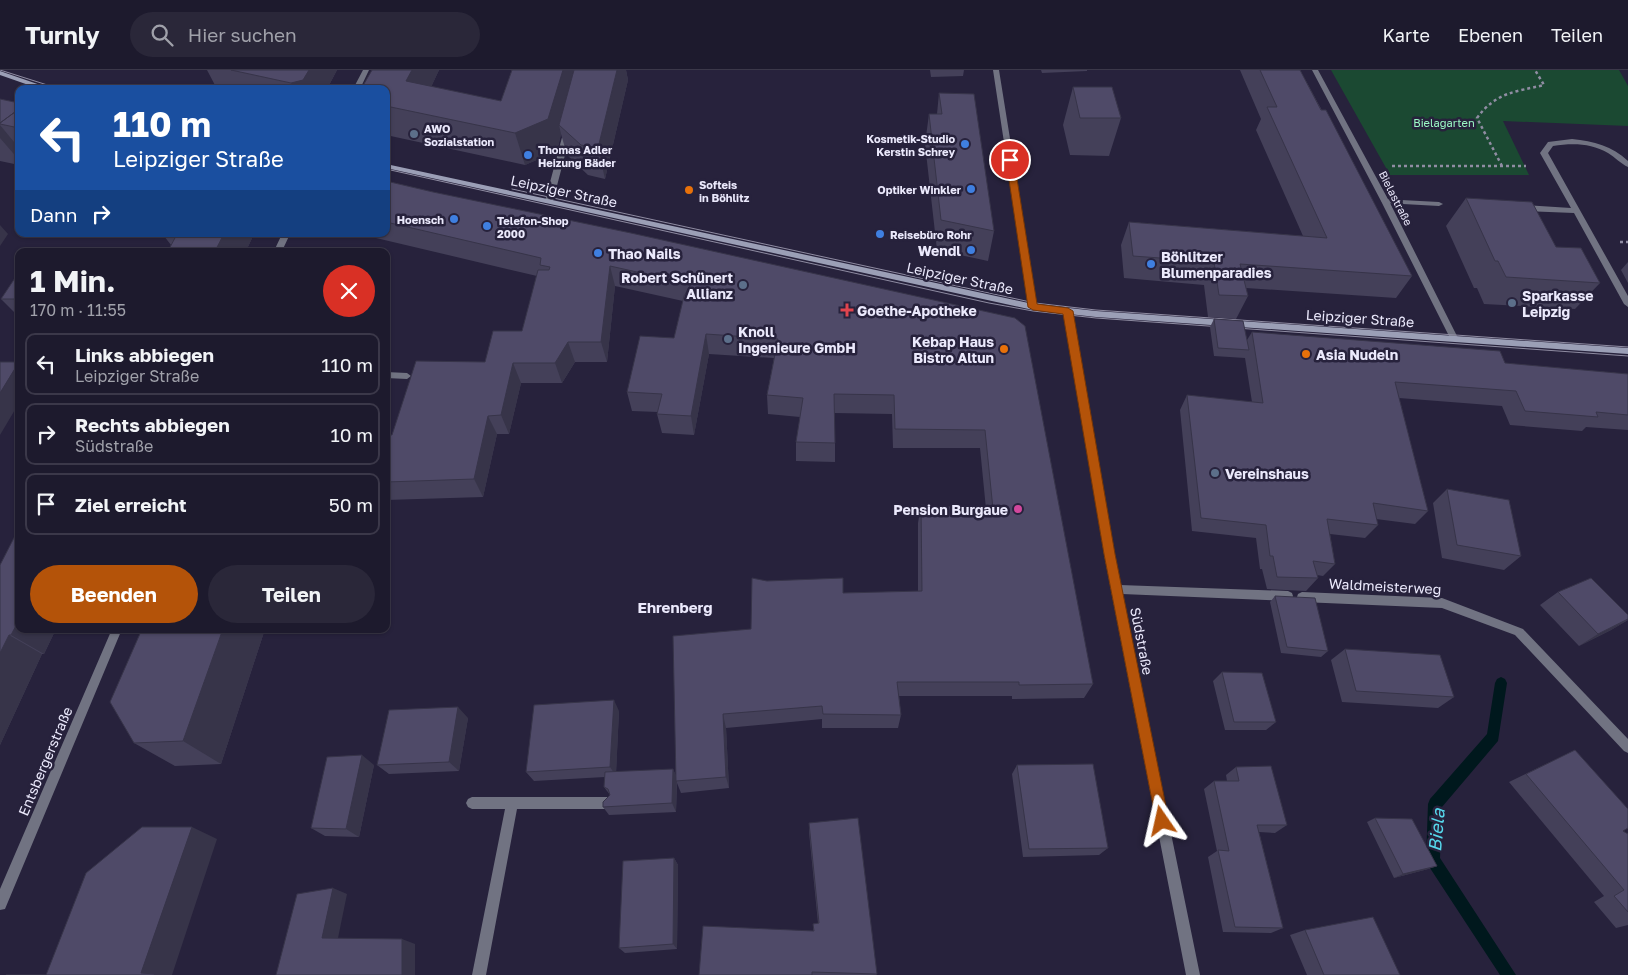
<!DOCTYPE html>
<html lang="de">
<head>
<meta charset="utf-8">
<style>
  :root { --surface:#1d1a2d; --page:#2a2739; --text:#f1f3f6; --muted:#a0a1aa; --line:#3b3849; --accent:#b45309 }
  body { margin:0; font-family:"Golos Text",sans-serif; background:var(--page); color:var(--text); height:100vh; display:flex; flex-direction:column; font-size:19px; white-space:nowrap }
  * { box-sizing:border-box; margin:0 }
  p { font-size:16px; color:var(--muted) }
  .icon { flex:none; width:28px; height:28px; fill:none; stroke:currentColor; stroke-width:2; stroke-linecap:round; stroke-linejoin:round }
  .map { position:relative; flex:1; overflow:hidden }
  .side { position:absolute; left:15px; top:178px; width:375px; height:385px; display:flex; flex-direction:column; background:var(--surface); border-radius:10px; box-shadow:0 1px 4px #0004,0 0 0 1px var(--line) }
  .side>* { flex:none }
  .guide { position:absolute; left:15px; top:15px; width:375px; height:152px; border-radius:10px; box-shadow:0 1px 4px #0004,0 0 0 1px var(--line); background:#1a4fa0; color:#fff; overflow:hidden }
  .pin { position:absolute; display:grid; place-items:center; width:42px; height:42px; color:#fff; margin:-21px; border:2px solid #fff; border-radius:50%; box-shadow:0 1px 5px #0007 }
  .me { position:absolute; width:55px; margin:-28px; rotate:349deg; stroke-linejoin:round; filter:drop-shadow(0 0 4px #0008) }
  .turn { display:flex; align-items:center; gap:18px; height:105px; padding:0 15px; font-size:22px }
  .turn .icon { width:65px; height:65px; stroke-width:2.5 }
  .turn b { display:block; font-size:35px; line-height:42px }
  .then { display:flex; align-items:center; height:48px; padding:0 15px; background:#0003; gap:10px; font-size:19px }
  .round { display:grid; place-items:center; flex:none; width:52px; height:52px; border-radius:26px; background:var(--page) }
  .headline { display:flex; align-items:center; justify-content:space-between; height:85px; padding:0 15px }
  h1 { font-size:30px; font-weight:700; line-height:38px }
  .cta { display:flex; gap:10px; margin-top:auto; padding:10px 15px }
  .cta a { flex:1; height:58px; border-radius:30px; background:var(--accent); color:#fff; font-size:20px; font-weight:700; line-height:58px; text-align:center }
  .cta a+a { background:var(--page); color:var(--text) }
  ul { padding:0; list-style:none }
  li { display:flex; align-items:center; gap:15px; height:62px; margin:0 10px 8px; padding:0 5px; border:2px solid var(--line); border-radius:10px }
  li div { flex:1 }
  li b { display:block; font-size:19px }
  li em { font-style:normal }
  header { display:flex; align-items:center; gap:30px; box-sizing:border-box; height:70px; padding:0 25px; background:var(--surface); border-bottom:1px solid var(--line) }
  header strong { font-size:24px }
  nav { display:flex; gap:28px; margin-inline-start:auto; font-size:18px }
  .search { width:350px; height:45px; background:var(--page); display:flex; align-items:center; gap:12px; box-sizing:border-box; padding:0 18px; border-radius:28px; color:var(--muted); font-size:19px }
  .map>svg:first-child { display:block }
  .green { fill:#1b4932 }
  .lines { fill:none; stroke-linecap:round; stroke-linejoin:round }
  .stream { fill:#00181d; fill-rule:evenodd }
  .path { stroke:#908da3; stroke-width:2.5; stroke-dasharray:3 3; stroke-linecap:butt }
  .lane { fill:#717382; fill-rule:evenodd }
  .street { fill:#717382; fill-rule:evenodd }
  .secondary { fill:#9b9fb6; fill-rule:evenodd }
  .tram { stroke:#8f8ca2; stroke-width:1 }
  .wall { fill:#444059 }
  .shaded-wall { fill:#373449 }
  .building { fill:#4f4a68; stroke:#373449 }
  .route { fill:#b45309; stroke:#753606 }
  .service-dot { fill:#5c6f8a; stroke:#27223c; stroke-width:2 }
  .shop-dot { fill:#3f7fe0; stroke:#27223c; stroke-width:2 }
  .food-dot { fill:#e8710a; stroke:#27223c; stroke-width:2 }
  .health-dot { fill:#e0444e; stroke:#27223c; stroke-width:2 }
  .hotel-dot { fill:#d1479c; stroke:#27223c; stroke-width:2 }
  .labels { text-anchor:middle; dominant-baseline:central; stroke-width:5; stroke-linejoin:round; paint-order:stroke }
  .far-park-label { font-size:11px; fill:#9bf9c5; stroke:#27223c }
  .far-poi-label { font-size:11px; font-weight:bold; fill:#ebe9fc; stroke:#27223c; text-anchor:start }
  .far-street-label { font-size:11px; fill:#ebe9fc; stroke:#27223c }
  .street-label { font-size:14px; fill:#ebe9fc; stroke:#27223c }
  .poi-label { font-size:14px; font-weight:bold; fill:#ebe9fc; stroke:#27223c; text-anchor:start }
  .neighbourhood-label { font-size:15px; font-weight:bold; fill:#ebe9fc; stroke:#27223c }
  .near-water-label { font-size:18px; font-style:italic; fill:#56d7eb; stroke:#27223c }
</style>
</head>
<body>
<header>
<strong>Turnly</strong>
<div class="search"><svg class="icon" aria-label="search" viewBox="0 0 24 24"><circle cx="10" cy="10" r="6"/><path d="M15 15l6 6"/></svg>Hier suchen</div>
<nav><a>Karte</a><a>Ebenen</a><a>Teilen</a></nav>
</header>
<div class="map">
<svg width="1628" height="905" viewBox="0 0 1628 905">
  <rect width="100%" height="100%" fill="#27223c"/>
  <path class="green" d="M1331,0H1619L1628,16V56L1503,51L1529,105H1390Z"/>
  <g class="lines">
    <path class="stream" d="M1501,607L1505,609L1507,613L1498,671L1442,737L1440,788L1516,905H1500L1428,795L1426,790L1428,734L1430,729L1487,664L1495,613L1497,609Z"/>
    <path class="path" d="M1392,96H1526
      M1502,96L1477,48C1496,22 1515,22 1544,15L1535,0
      M1620,172H1628"/>
    <path class="lane" d="M1572,69C1594,71 1612,76 1628,91V97C1621,94 1615,87 1608,83C1591,73 1572,73 1553,76L1548,83L1628,226V237L1624,234L1574,143L1522,141L1518,138L1522,135L1571,138L1540,83L1548,72Z
      M1382,129L1439,132L1443,134L1439,136L1385,133L1381,131Z
      M386,302L407,303L411,306L407,309L386,308Z
      M472,727H608L612,729L614,733L612,737L608,739H517L486,905H472L505,739H472L468,737L466,733L468,729Z"/>
    <path class="street" d="M363,0H369L360,19H353Z
      M993,0H999L1037,237L1033,240L1029,237Z
      M1312,0H1318L1389,131L1458,268L1457,270L1454,271L1450,268L1381,131Z
      M564,60L571,62L553,131L549,133L545,131Z
      M282,164H290L282,181H274Z
      M1068,238L1072,241L1120,515L1288,521L1292,523L1293,526L1292,529L1288,531L1122,524L1200,905H1186L1104,484L1064,241Z
      M1302,522L1442,528L1523,559L1628,669V683L1624,681L1515,565L1442,538L1302,532L1298,530L1297,527L1298,524Z
      M112,559H122L5,839L0,840V819Z"/>
    <path class="secondary" d="M0,1L49,18L50,19H40L0,5Z
      M386,94L1033,234L1096,241L1628,278V284L1096,247L1033,240L386,98Z"/>
    <path class="tram" d="M0,0L60,19
      M386,99L989,233L1033,241L1096,248L1628,286
      M512,119L1035,233L1096,240L1628,277"/>
  </g>
  <path class="wall" d="M207,0H337L327,19H217Z
    M372,0H439L431,17L501,31L512,0H626L628,10L605,109L588,105L567,85L561,64L557,81L525,95L386,65V19Z
    M930,0H964L963,6L931,7Z
    M1041,0H1087V1L1042,3Z
    M1240,0H1300L1412,206L1396,228L1246,218L1248,226L1236,249L1208,247L1204,215L1124,208L1121,175L1129,152L1303,166L1256,60L1261,49Z
    M1073,17L1121,48L1109,86L1070,85L1063,55Z
    M939,23L994,161L988,191L937,180L925,74L929,44H937Z
    M0,29L19,33V95L0,91Z
    M386,111L433,122L1015,248L1093,614L1084,628L1012,629V626H899L901,645L898,658H822V649L726,658L729,718L681,723L677,713L676,742L609,745L603,737L610,725L604,717L605,707L534,711L526,702L619,641L616,702L673,699L676,706L751,559L767,511L843,523L918,521V453L921,435L986,439L980,378H893L892,344L834,343L835,373V392L796,391V372L800,347L768,344L767,325L774,288L709,284L694,365L662,363L657,344L658,342L632,341L627,322L674,268L683,231L615,216L607,292H575L562,313H521L509,364H497L483,427L386,430V365H392L485,292L522,261L537,206L359,164H386Z
    M1466,128L1556,177L1600,213L1575,239L1484,234L1477,218H1474L1446,156Z
    M254,164L246,181H168L171,175L164,166Z
    M1628,192V213L1621,200Z
    M19,202V245H17L1,229Z
    M1214,249L1247,270L1252,262L1505,293L1628,304V360L1586,357L1582,361L1510,355L1502,336L1399,328L1428,441L1415,454L1376,449L1378,455L1365,468L1330,464L1335,494L1323,506L1317,505L1318,508L1306,521L1267,519L1262,499H1260L1256,468L1192,461L1180,340L1187,325L1252,332L1245,288L1214,286L1210,257Z
    M1447,419L1521,486L1504,500L1442,488L1433,433Z
    M0,495L19,559H56L44,584H42L0,675Z
    M1558,522L1628,550L1611,560L1579,576L1540,535Z
    M1275,526L1328,581L1321,587L1281,583L1270,532Z
    M142,559H265L221,694L175,696L134,673Z
    M1345,579L1454,627L1438,638L1342,632L1331,590Z
    M1222,602L1276,652L1266,660H1225L1213,611Z
    M468,648L459,701L389,704L377,695Z
    M1575,680L1623,761L1628,764V855L1616,858L1594,832L1604,826L1509,712Z
    M374,695L359,767L325,766L311,758Z
    M1017,695L1108,778L1099,785L1023,787L1012,704Z
    M1236,697L1287,755L1275,763L1259,762L1283,858L1271,863L1223,862L1208,787L1217,781L1204,719L1214,711H1227L1226,705Z
    M1375,748L1437,796L1428,799L1394,808L1367,752Z
    M809,753L877,904L876,905H699L813,861V854L818,853L809,762Z
    M674,788L678,795L677,879L625,883L619,878Z
    M1305,860L1400,905H1307L1290,865Z"/>
  <path class="shaded-wall" d="M309,0H337L327,19H294L291,13Z
    M412,0H439L419,43L406,11Z
    M563,0H574L559,55L561,64L557,81L525,95L515,63Z
    M617,0H626L628,10L605,109L598,78Z
    M0,55L19,78V90L0,68Z
    M0,155L8,164L0,176Z
    M224,164H254L246,181H215Z
    M610,196L615,216L607,292L601,272Z
    M706,264L709,284L694,365L691,346Z
    M568,272L575,292L562,313L555,293Z
    M19,292V333L0,365V323Z
    M513,293L521,313L509,364L501,345Z
    M488,346L497,364L483,427L474,409Z
    M19,550V559H56L44,584L11,565Z
    M1628,550L1611,560L1579,576L1598,564Z
    M223,559H265L221,694L183,671Z
    M9,565L42,584L0,675V583Z
    M614,630L619,641L616,706L610,697Z
    M458,637L468,648L459,701L449,692Z
    M723,644L726,658L729,718L726,707Z
    M362,685L374,695L359,767L346,759Z
    M673,699L677,708L676,742L672,733Z
    M192,757L217,769L172,905H150L141,903Z
    M674,788L678,795L677,879L673,874Z
    M1437,796L1428,799L1394,808L1403,804Z
    M333,818L347,824L337,873L322,868Z
    M402,869L415,874V905H402Z"/>
  <path class="building" d="M231,0H309L303,10L291,13Z
    M372,0H412L406,11L501,31L512,0H563L548,49L515,63L386,36V19H361Z
    M574,0H617L598,78L581,75L559,55Z
    M1260,0H1300L1321,40H1326L1412,206L1240,194L1248,226L1219,225L1214,192L1133,186L1129,152L1327,168L1267,37H1277Z
    M1073,17H1112L1121,48H1080Z
    M939,23L974,24L994,161L941,150L929,44H942Z
    M0,29L19,33V39L0,53Z
    M19,39V58L0,54V53Z
    M386,111L433,122L631,163L1015,248L1025,256L1093,614L1019,615V612H897L901,645L823,644L822,636L723,644L726,707L676,711L673,566L751,559L752,508L767,511L843,508V523L922,521L921,435L993,439L985,360L895,359L894,325L834,324L835,373L796,372L803,328L767,325L778,269L706,264L691,346L657,344L662,324L627,322L640,266L674,268L684,226L691,214L610,196L601,272H568L555,293H513L501,345L488,346L474,409L386,412V365H392L416,291L485,292L493,261H522L538,200H549L550,197L540,195L541,188L386,152Z
    M1466,128L1532,132L1556,177L1581,178L1600,213L1506,207L1498,191H1495Z
    M166,164H224L215,181H168L176,166H164Z
    M19,202V229H1Z
    M1214,249L1243,251L1249,280L1218,278Z
    M1252,262L1500,281L1505,293L1628,304V345L1596,342L1598,347L1525,341L1516,321L1395,312L1428,441L1373,433L1378,455L1327,449L1335,494L1313,491L1318,508L1277,507L1273,486H1270L1266,455L1201,448L1187,325L1263,333Z
    M0,292H19L0,323Z
    M1447,419L1509,430L1521,486L1457,475Z
    M19,458V550L11,565H9L0,583V495Z
    M1591,508L1628,545V549L1598,564L1558,522Z
    M1275,526L1315,528L1328,581L1287,577Z
    M142,559H223L183,671L134,673L110,632Z
    M1345,579L1440,585L1454,627L1356,621Z
    M1222,602L1262,603L1276,652H1234Z
    M614,630L610,697L526,702L534,635Z
    M458,637L449,692L377,695L389,640Z
    M1575,680L1628,739V758L1623,761L1628,764V842L1614,826L1624,820L1526,704Z
    M362,685L346,759L311,758L327,687Z
    M1093,694L1108,778L1029,779L1017,695Z
    M1271,696L1287,755H1257L1283,858L1235,857L1218,780L1229,781L1214,711H1239L1236,697Z
    M673,699L672,733L603,737V732L610,725L608,719L604,717L605,702Z
    M858,748L877,904L812,902V905H699L703,856L814,861L813,854L819,853L809,753Z
    M1375,748L1412,749L1437,796L1403,804Z
    M142,757H192L141,903L155,904L154,905H6H46L86,803Z
    M674,788L673,874L619,878L623,791Z
    M333,818L322,868L402,869V905H276L297,824Z
    M1373,847L1400,905H1324L1305,860Z"/>
  <path class="route" d="M1010,87L1014,90L1037,234L1068,238L1073,241L1115,484L1169,751L1167,756L1162,758L1158,756L1156,751L1104,484L1063,244L1033,240L1028,237L1006,90Z"/>
  <g class="service-dot">
    <circle cx="414" cy="64" r="5"/>
    <circle cx="743" cy="215" r="5"/>
    <circle cx="1512" cy="233" r="5"/>
    <circle cx="728" cy="269" r="5"/>
    <circle cx="1215" cy="403" r="5"/>
  </g>
  <g class="shop-dot">
    <circle cx="965" cy="74" r="5"/>
    <circle cx="528" cy="85" r="5"/>
    <circle cx="971" cy="119" r="5"/>
    <circle cx="454" cy="149" r="5"/>
    <circle cx="487" cy="156" r="5"/>
    <circle cx="880" cy="164" r="5"/>
    <circle cx="971" cy="180" r="5"/>
    <circle cx="598" cy="183" r="5"/>
    <circle cx="1151" cy="194" r="5"/>
  </g>
  <g class="food-dot">
    <circle cx="689" cy="120" r="5"/>
    <circle cx="1004" cy="279" r="5"/>
    <circle cx="1306" cy="284" r="5"/>
  </g>
  <path class="health-dot" d="M844.5 232.5h5v5h5v5h-5v5h-5v-5h-5v-5h5z"/>
  <circle class="hotel-dot" cx="1018" cy="439" r="5"/>
  <g class="labels">
    <g class="far-park-label">
      <text x="1444" y="52">Bielagarten</text>
    </g>
    <g class="far-poi-label">
      <text x="424" y="58">AWO<tspan x="424" dy="13">Sozialstation</tspan></text>
      <text x="955" y="68" text-anchor="end">Kosmetik-Studio<tspan x="955" dy="13">Kerstin Schrey</tspan></text>
      <text x="538" y="79">Thomas Adler<tspan x="538" dy="13">Heizung Bäder</tspan></text>
      <text x="699" y="114">Softeis<tspan x="699" dy="13">in Böhlitz</tspan></text>
      <text x="961" y="119" text-anchor="end">Optiker Winkler</text>
      <text x="444" y="149" text-anchor="end">Hoensch</text>
      <text x="497" y="150">Telefon-Shop<tspan x="497" dy="13">2000</tspan></text>
      <text x="890" y="164">Reisebüro Rohr</text>
    </g>
    <g class="far-street-label">
      <text transform="translate(1396 128) rotate(63)">Bielastraße</text>
    </g>
    <g class="street-label">
      <text transform="translate(564 121) rotate(12)">Leipziger Straße</text>
      <text transform="translate(960 208) rotate(12)">Leipziger Straße</text>
      <text transform="translate(1360 248) rotate(4)">Leipziger Straße</text>
      <text transform="translate(1385 516) rotate(3)">Waldmeisterweg</text>
      <text transform="translate(1142 571) rotate(79)">Südstraße</text>
      <text transform="translate(45 691) rotate(-67)">Entsbergerstraße</text>
    </g>
    <g class="poi-label">
      <text x="961" y="180" text-anchor="end">Wendl</text>
      <text x="608" y="183">Thao Nails</text>
      <text x="1161" y="186">Böhlitzer<tspan x="1161" dy="16">Blumenparadies</tspan></text>
      <text x="733" y="207" text-anchor="end">Robert Schünert<tspan x="733" dy="16">Allianz</tspan></text>
      <text x="1522" y="225">Sparkasse<tspan x="1522" dy="16">Leipzig</tspan></text>
      <text x="857" y="240">Goethe-Apotheke</text>
      <text x="738" y="261">Knoll<tspan x="738" dy="16">Ingenieure GmbH</tspan></text>
      <text x="994" y="271" text-anchor="end">Kebap Haus<tspan x="994" dy="16">Bistro Altun</tspan></text>
      <text x="1316" y="284">Asia Nudeln</text>
      <text x="1225" y="403">Vereinshaus</text>
      <text x="1008" y="439" text-anchor="end">Pension Burgaue</text>
    </g>
    <g class="neighbourhood-label">
      <text x="675" y="537">Ehrenberg</text>
    </g>
    <g class="near-water-label">
      <text transform="translate(1436 760) rotate(-85)">Biela</text>
    </g>
  </g>
</svg>
<div class="pin" style="left:1010px;top:90px;background:#d93025"><svg class="icon" aria-label="arrive" viewBox="0 0 24 24"><path d="M6 21V4h12l-3 4 3 4H6"/></svg></div>
<svg class="me" style="left:1162px;top:751px" viewBox="-20 -20 40 40"><path d="M0-17L14 15 0 8-14 15z" fill="#b45309" stroke="#fff" stroke-width="4"/></svg>
<div class="guide">
<div class="turn"><svg class="icon" aria-label="left" viewBox="0 0 24 24"><path d="M17 20v-9H6M10 6l-5 5 5 5"/></svg><div><b>110 m</b>Leipziger Straße</div></div>
<div class="then">Dann<svg class="icon" aria-label="right" viewBox="0 0 24 24"><path d="M7 20v-9h11M14 6l5 5-5 5"/></svg></div>
</div>
<section class="side">
<div class="headline"><div><h1>1 Min.</h1><p>170 m · 11:55</p></div><a class="round" style="background:#d93025;color:#fff"><svg class="icon" aria-label="close" viewBox="0 0 24 24"><path d="M6 6l12 12M18 6L6 18"/></svg></a></div>
<ul>
<li><svg class="icon" aria-label="left" viewBox="0 0 24 24"><path d="M17 20v-9H6M10 6l-5 5 5 5"/></svg><div><b>Links abbiegen</b><p>Leipziger Straße</p></div><em>110 m</em></li>
<li><svg class="icon" aria-label="right" viewBox="0 0 24 24"><path d="M7 20v-9h11M14 6l5 5-5 5"/></svg><div><b>Rechts abbiegen</b><p>Südstraße</p></div><em>10 m</em></li>
<li><svg class="icon" aria-label="arrive" viewBox="0 0 24 24"><path d="M6 21V4h12l-3 4 3 4H6"/></svg><div><b>Ziel erreicht</b></div><em>50 m</em></li>
</ul>
<div class="cta"><a>Beenden</a><a>Teilen</a></div>
</section>
</div>
</body>
</html>
